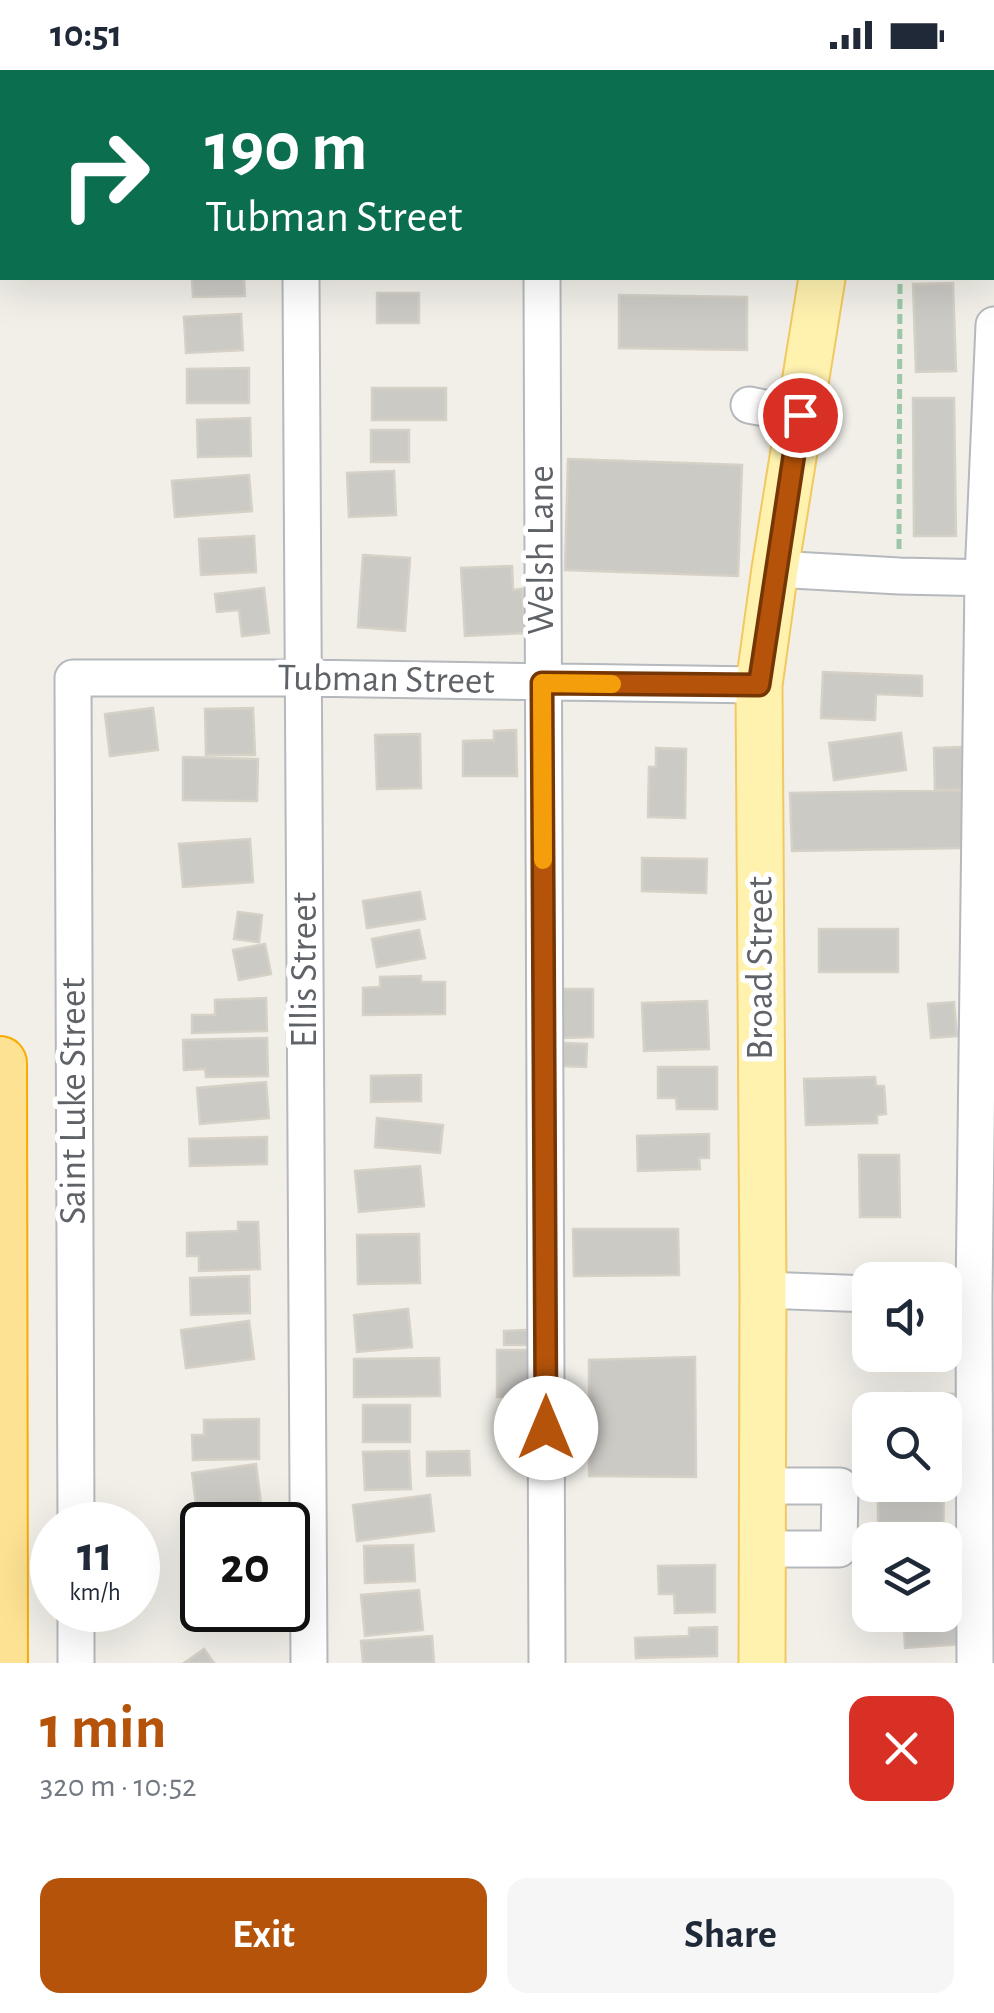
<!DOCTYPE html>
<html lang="en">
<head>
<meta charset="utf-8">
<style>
  :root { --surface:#fff; --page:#f6f6f7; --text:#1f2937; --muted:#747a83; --accent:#b45309 }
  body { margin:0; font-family:"Alegreya Sans",sans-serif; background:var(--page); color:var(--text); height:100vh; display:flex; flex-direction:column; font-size:38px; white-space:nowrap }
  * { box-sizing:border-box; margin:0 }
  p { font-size:32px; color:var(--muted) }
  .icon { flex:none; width:55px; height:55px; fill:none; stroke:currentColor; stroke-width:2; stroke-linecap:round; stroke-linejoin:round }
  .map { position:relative; height:1593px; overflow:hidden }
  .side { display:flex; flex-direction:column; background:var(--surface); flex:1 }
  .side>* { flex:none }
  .guide { position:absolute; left:0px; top:0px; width:995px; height:210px; box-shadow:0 10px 40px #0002; background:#0b6e4f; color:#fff; overflow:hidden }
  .fabs { position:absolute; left:852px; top:1192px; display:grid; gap:20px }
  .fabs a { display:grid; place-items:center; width:110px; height:110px; border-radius:20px; background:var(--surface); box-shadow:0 10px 40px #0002; font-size:50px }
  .speed { position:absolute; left:30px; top:1432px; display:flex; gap:20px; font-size:50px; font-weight:700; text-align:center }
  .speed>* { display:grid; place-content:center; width:130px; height:130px; border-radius:50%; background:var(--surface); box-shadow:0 10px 40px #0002; line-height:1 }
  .speed small { font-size:25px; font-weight:400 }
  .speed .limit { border:5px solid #111; border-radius:15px; background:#fff; color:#111 }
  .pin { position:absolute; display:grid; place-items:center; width:85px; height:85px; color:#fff; margin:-42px; border:5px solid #fff; border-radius:50%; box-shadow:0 2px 10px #0007 }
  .me { position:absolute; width:110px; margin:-55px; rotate:0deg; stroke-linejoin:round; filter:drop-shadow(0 0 8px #0008) }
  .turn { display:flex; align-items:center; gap:35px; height:210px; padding:0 40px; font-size:45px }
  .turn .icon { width:130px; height:130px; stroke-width:2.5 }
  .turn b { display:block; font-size:70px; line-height:85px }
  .round { display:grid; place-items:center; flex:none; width:105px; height:105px; border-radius:20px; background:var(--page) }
  .overview { display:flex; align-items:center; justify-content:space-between; height:170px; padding:0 40px }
  h1 { font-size:60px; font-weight:700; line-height:75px; color:var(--accent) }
  .action { display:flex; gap:20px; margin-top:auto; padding:20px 40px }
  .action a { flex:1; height:115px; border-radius:20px; background:var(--accent); color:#fff; font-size:40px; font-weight:700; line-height:115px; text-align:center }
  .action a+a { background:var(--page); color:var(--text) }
  .status { display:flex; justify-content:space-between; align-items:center; height:70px; padding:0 50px; background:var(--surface); direction:ltr }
  .status svg { height:28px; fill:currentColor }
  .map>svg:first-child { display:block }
  .building { fill:#cccac5; stroke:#d6d1c6; stroke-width:2.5 }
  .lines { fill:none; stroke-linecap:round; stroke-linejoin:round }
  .minor-casing { stroke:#b5b8bc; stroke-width:39 }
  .major-casing { stroke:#f2c960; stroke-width:49 }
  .highway-casing { stroke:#f9ab00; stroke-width:56 }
  .path { stroke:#9cc7a9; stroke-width:5; stroke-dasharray:10 5; stroke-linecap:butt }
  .minor { stroke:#fff; stroke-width:35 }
  .major { stroke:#fff2af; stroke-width:45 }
  .highway { stroke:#fde293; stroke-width:52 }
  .route-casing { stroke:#753606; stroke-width:25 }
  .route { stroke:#b45309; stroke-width:18 }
  .slow { stroke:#f59e0b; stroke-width:18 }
  .labels { text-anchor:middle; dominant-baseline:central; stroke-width:10; stroke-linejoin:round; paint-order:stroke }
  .street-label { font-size:38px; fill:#5f6368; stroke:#fff }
</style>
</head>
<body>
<div class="status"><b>10:51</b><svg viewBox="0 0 49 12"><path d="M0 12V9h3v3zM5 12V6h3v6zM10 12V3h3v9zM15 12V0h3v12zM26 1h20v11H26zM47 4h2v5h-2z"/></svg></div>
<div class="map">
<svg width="994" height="1593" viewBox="0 0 994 1593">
  <rect width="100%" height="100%" fill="#f1efe8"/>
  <path class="building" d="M710,0H784V2H710Z
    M192,208H244L245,226L193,227Z
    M953,213L956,301L916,302L913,214Z
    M377,223H419V253H377Z
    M619,225L747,227V280L619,278Z
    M241,244L243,280L186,283L184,247Z
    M249,298V333H187V299Z
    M372,318H446V350H372Z
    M913,328H954L956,466H914Z
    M250,348L251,386L198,387L197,350Z
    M371,360H409V392H371Z
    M568,389L742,395L738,506L565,500Z
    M394,401L396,445L349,447L347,403Z
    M249,405L252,441L175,447L172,411Z
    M254,466L256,502L201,505L199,469Z
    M363,485L410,488L405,561L358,557Z
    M512,496L513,520L522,519L525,563L465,566L461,498Z
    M264,518L269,563L242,566L239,540L217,542L215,524Z
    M823,602L922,606V626L876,624L875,650L821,648Z
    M153,638L158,680L110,686L105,644Z
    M253,638L255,685H206L205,639Z
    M516,660L517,706H463V671L494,670V661Z
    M901,663L906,700L834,710L829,673Z
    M420,664L421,718L377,719L375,665Z
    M962,677L963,720H935L934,678Z
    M656,678L686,679L685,748L648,747L649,697H656Z
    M183,687L258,689L257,731L183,730Z
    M963,720V778L792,781L790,723Z
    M250,769L253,812L183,817L179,774Z
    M642,788L707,789L706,823L642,821Z
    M420,822L425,849L367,858L363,831Z
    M238,842L262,845L259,872L234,869Z
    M819,859H898V902H819Z
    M419,860L425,888L377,897L372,869Z
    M265,874L271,904L239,910L233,880Z
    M421,906V912H445V944L363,945V918L380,917V907Z
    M561,919H593V967L561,968Z
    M266,928L267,961L192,963V945H215V930Z
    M707,931L709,979L644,981L642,933Z
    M954,932L957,966L931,968L928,934Z
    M267,968L268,1006L206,1007L205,999L184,1000L183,970Z
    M564,973L587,974L586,997L563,996Z
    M658,997H717V1039H677L676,1028H658Z
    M421,1005V1031L371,1032V1006Z
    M875,1007L876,1016H884L886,1044L877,1045V1053L806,1055L804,1009Z
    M266,1012L269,1048L200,1054L197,1018Z
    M377,1048L443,1055L440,1083L375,1077Z
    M709,1064V1088H699L700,1099L638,1101L637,1066Z
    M267,1067V1094L190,1096L189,1069Z
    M859,1085H899L900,1147H860Z
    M420,1096L424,1136L359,1142L355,1101Z
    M238,1152H258L260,1199L199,1201V1186H187V1163L238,1161Z
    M573,1159H678L679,1205L574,1206Z
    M419,1164L420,1213L358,1214L357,1165Z
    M249,1206L250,1243L191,1245L190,1208Z
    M408,1239L412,1277L357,1282L354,1245Z
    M249,1251L254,1289L186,1298L181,1260Z
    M527,1260L528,1275H504V1261Z
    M497,1280H533V1327H497Z
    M695,1287L696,1407L589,1406V1290Z
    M439,1288L440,1326L354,1327V1289Z
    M906,1323L960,1324L959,1414H945V1340H906Z
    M363,1335H410V1372H363Z
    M259,1349V1389L193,1390L192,1365H204V1350Z
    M409,1381L411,1419L365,1420L363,1382Z
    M469,1381L470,1405L427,1406V1382Z
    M256,1394L261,1434L197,1442L192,1403Z
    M878,1415H944L943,1470H878Z
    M430,1425L434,1461L357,1471L353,1435Z
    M413,1475L415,1511L365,1513L364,1476Z
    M715,1495V1542L675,1543L674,1524H659L658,1496Z
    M202,1503V1526L196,1527L193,1504Z
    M419,1520L423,1560L365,1566L361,1525Z
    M963,1554L964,1574L905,1578L904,1557Z
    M717,1557V1586L636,1588L635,1568L689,1566V1558Z
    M432,1566L434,1593H363L361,1571Z
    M204,1579L214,1593H184Z"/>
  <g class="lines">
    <g class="minor-casing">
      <path id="minor" d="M299,0V2
        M543,2V0
        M301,208L309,1593
        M542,208L547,1593
        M749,335L800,345
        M775,499L899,506L994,508
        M763,1220L870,1224
        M76,1455L73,608H303L759,615
        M762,1479H839L840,1416H763
        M76,1540V1593
        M975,1593L974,1227L983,508L994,255"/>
    </g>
    <g class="major-casing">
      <path id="major" d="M856,2V0
        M762,1593L763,1220L759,615L775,499L822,208"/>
    </g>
    <g class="highway-casing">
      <path id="highway" d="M0,993L1,1593"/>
    </g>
    <path class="path" d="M920,2V0
      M899,479L900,208"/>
    <use href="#minor" class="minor"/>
    <use href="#major" class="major"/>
    <use href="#highway" class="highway"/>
  </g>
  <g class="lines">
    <g class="route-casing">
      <path id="route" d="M546,1358L542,613L759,615L800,345"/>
    </g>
    <use href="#route" class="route"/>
    <path class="slow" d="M543,790L542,613L612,614"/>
  </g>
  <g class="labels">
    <g class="street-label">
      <text transform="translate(542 480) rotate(-90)">Welsh Lane</text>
      <text transform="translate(386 610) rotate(1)">Tubman Street</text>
      <text transform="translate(761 898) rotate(-90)">Broad Street</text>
      <text transform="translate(305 900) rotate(-90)">Ellis Street</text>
      <text transform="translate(74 1031) rotate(-90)">Saint Luke Street</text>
    </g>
  </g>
</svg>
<div class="fabs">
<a><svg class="icon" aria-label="sound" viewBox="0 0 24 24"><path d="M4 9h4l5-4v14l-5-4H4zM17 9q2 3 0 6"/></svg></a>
<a><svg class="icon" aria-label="search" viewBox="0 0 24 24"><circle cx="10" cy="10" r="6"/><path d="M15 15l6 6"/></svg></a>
<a><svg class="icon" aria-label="layers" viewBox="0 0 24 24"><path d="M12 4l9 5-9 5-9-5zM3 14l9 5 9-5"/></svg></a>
</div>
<div class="speed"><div>11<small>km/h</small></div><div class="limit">20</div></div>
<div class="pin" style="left:800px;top:345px;background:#d93025"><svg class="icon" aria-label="arrive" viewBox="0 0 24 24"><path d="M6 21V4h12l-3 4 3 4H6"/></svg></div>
<svg class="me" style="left:546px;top:1358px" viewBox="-20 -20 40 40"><circle r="19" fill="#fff"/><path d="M0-13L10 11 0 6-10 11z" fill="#b45309"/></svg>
<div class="guide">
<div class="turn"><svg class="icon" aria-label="right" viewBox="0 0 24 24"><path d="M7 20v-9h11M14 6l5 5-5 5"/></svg><div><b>190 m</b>Tubman Street</div></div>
</div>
</div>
<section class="side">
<div class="overview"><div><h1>1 min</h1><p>320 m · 10:52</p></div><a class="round" style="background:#d93025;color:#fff"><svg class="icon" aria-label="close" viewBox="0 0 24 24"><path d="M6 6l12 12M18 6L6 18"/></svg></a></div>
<div class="action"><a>Exit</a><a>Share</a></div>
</section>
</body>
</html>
